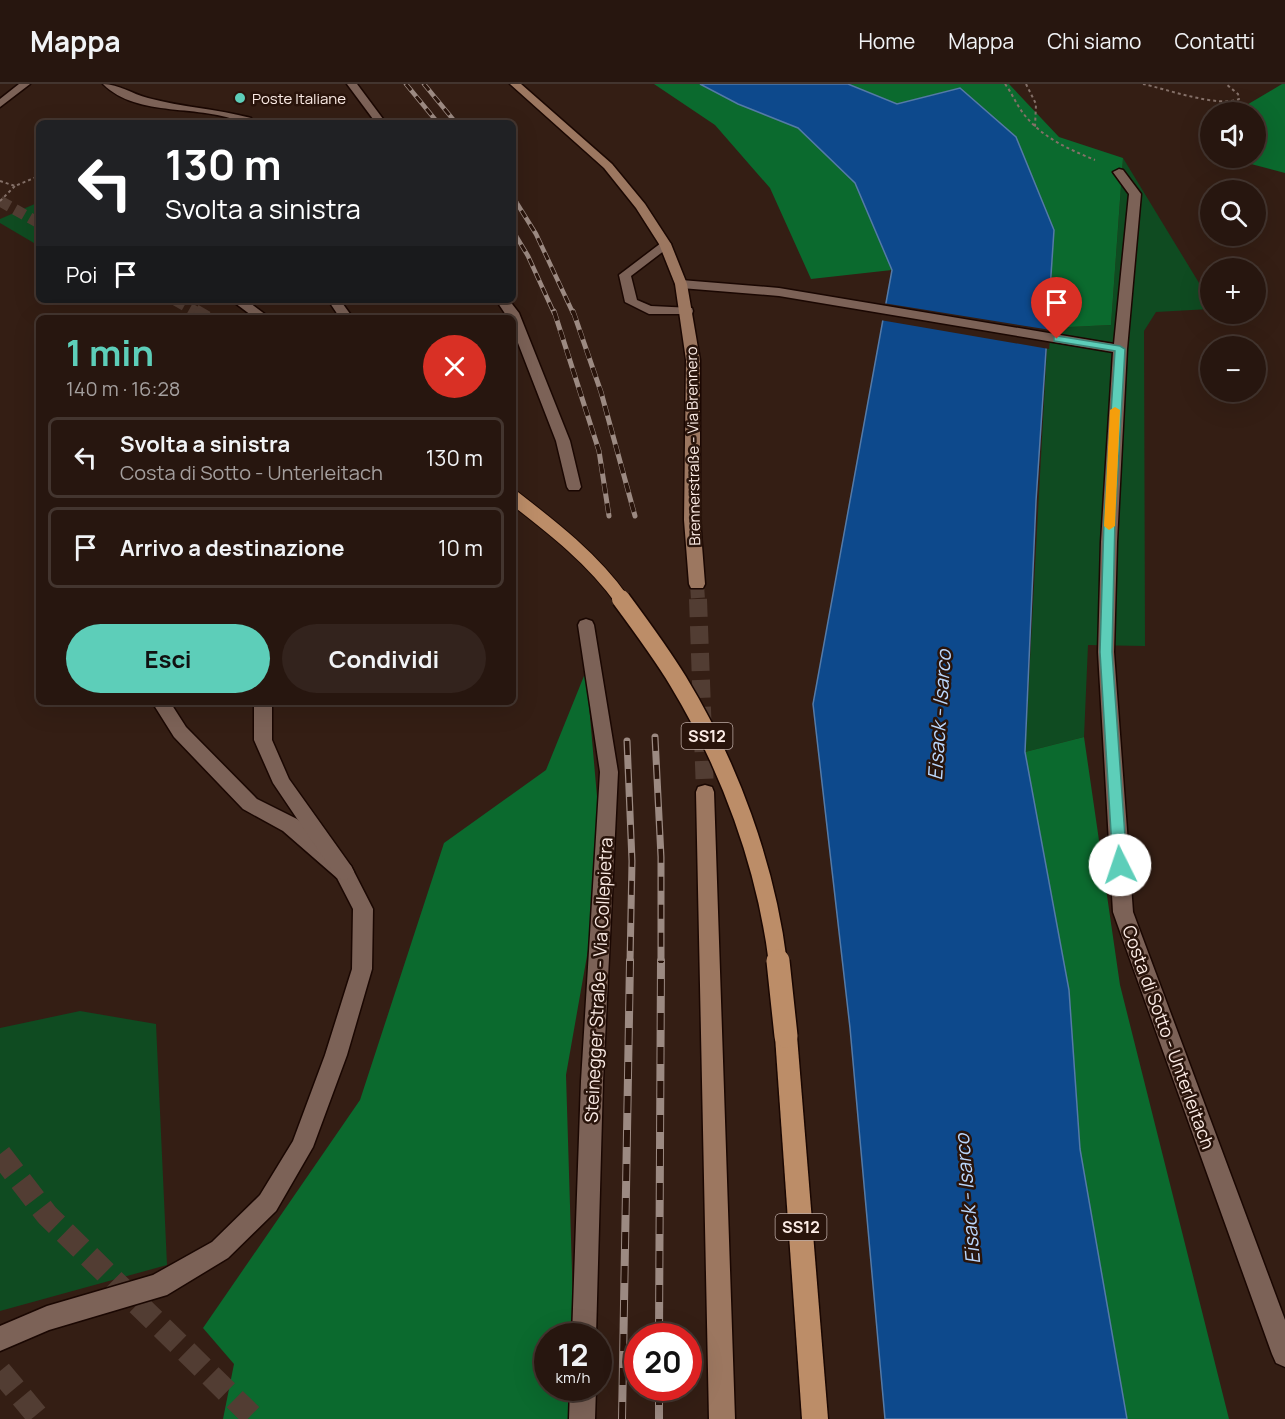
<!DOCTYPE html>
<html lang="it">
<head>
<meta charset="utf-8">
<style>
  :root { --surface:#27160f; --page:#33231d; --text:#f1f3f6; --muted:#a49f9e; --line:#43352f; --accent:#5dceb9 }
  body { margin:0; font-family:Manrope,sans-serif; background:var(--page); color:var(--text); height:100vh; display:flex; flex-direction:column; font-size:22px; white-space:nowrap }
  * { box-sizing:border-box; margin:0 }
  p { font-size:20px; color:var(--muted) }
  .icon { flex:none; width:33px; height:33px; fill:none; stroke:currentColor; stroke-width:2; stroke-linecap:round; stroke-linejoin:round }
  .map { position:relative; flex:1; overflow:hidden }
  .drawer { position:absolute; left:36px; top:231px; width:480px; height:390px; display:flex; flex-direction:column; background:var(--surface); border-radius:9px; box-shadow:0 6px 24px #0002,0 0 0 2px var(--line) }
  .drawer>* { flex:none }
  .top-card { position:absolute; left:36px; top:36px; width:480px; height:183px; border-radius:9px; box-shadow:0 6px 24px #0002,0 0 0 2px var(--line); background:#202124; color:#fff; overflow:hidden }
  .controls { position:absolute; left:1200px; top:18px; display:grid; gap:12px }
  .controls a { display:grid; place-items:center; width:66px; height:66px; border-radius:50%; background:var(--surface); box-shadow:0 6px 24px #0002,0 0 0 2px var(--line); font-size:30px }
  .speed { position:absolute; left:534px; top:1239px; display:flex; gap:12px; font-size:30px; font-weight:700; text-align:center }
  .speed>* { display:grid; place-content:center; width:78px; height:78px; border-radius:50%; background:var(--surface); box-shadow:0 6px 24px #0002,0 0 0 2px var(--line); line-height:1 }
  .speed small { font-size:15px; font-weight:400 }
  .speed .limit { border:9px solid #d22; background:#fff; color:#111 }
  .pin { position:absolute; display:grid; place-items:center; width:51px; height:51px; color:#fff; margin:-62px -26px; border-radius:50% 50% 50% 0; rotate:-45deg; box-shadow:0 0 6px #0007 }
  .pin .icon { rotate:45deg }
  .me { position:absolute; width:66px; margin:-33px; rotate:356deg; stroke-linejoin:round; filter:drop-shadow(0 0 4px #0008) }
  .turn { display:flex; align-items:center; gap:21px; height:126px; padding:0 30px; font-size:27px }
  .turn .icon { width:78px; height:78px; stroke-width:2.5 }
  .turn b { display:block; font-size:42px; line-height:51px }
  .then { display:flex; align-items:center; height:57px; padding:0 30px; background:#0003; gap:12px; font-size:22px }
  .round { display:grid; place-items:center; flex:none; width:63px; height:63px; border-radius:32px; background:var(--page) }
  .overview { display:flex; align-items:center; justify-content:space-between; height:102px; padding:0 30px }
  h1 { font-size:36px; font-weight:700; line-height:45px; color:var(--accent) }
  .primary-button { display:flex; gap:12px; margin-top:auto; padding:12px 30px }
  .primary-button a { flex:1; height:69px; border-radius:36px; background:var(--accent); color:#111; font-size:24px; font-weight:700; line-height:69px; text-align:center }
  .primary-button a+a { background:var(--page); color:var(--text) }
  ul { padding:0; list-style:none }
  li { display:flex; align-items:center; gap:18px; height:81px; margin:0 12px 9px; padding:0 18px; border:3px solid var(--line); border-radius:9px }
  li div { flex:1 }
  li b { display:block; font-size:22px }
  li em { font-style:normal }
  header { display:flex; align-items:center; gap:36px; box-sizing:border-box; height:84px; padding:0 30px; background:var(--surface); border-bottom:2px solid var(--line) }
  header strong { font-size:28px }
  nav { display:flex; gap:33px; margin-inline-start:auto; font-size:21px }
  .map>svg:first-child { display:block }
  .green { fill:#0f4b21 }
  .forest { fill:#0b6a2e }
  .water { fill:#0d498c; stroke:#547aa7; stroke-width:1.5 }
  .pier { fill:#341e14 }
  .lines { fill:none; stroke-linecap:round; stroke-linejoin:round }
  .secondary-tunnel-far1 { stroke:#523d33; stroke-width:14; stroke-dasharray:14 8; stroke-linecap:butt }
  .secondary-tunnel { stroke:#523d33; stroke-width:18; stroke-dasharray:18 9; stroke-linecap:butt }
  .primary-tunnel-far1 { stroke:#523d33; stroke-width:11; stroke-dasharray:11 6; stroke-linecap:butt }
  .primary-tunnel { stroke:#523d33; stroke-width:14; stroke-dasharray:14 8; stroke-linecap:butt }
  .highway-tunnel { stroke:#523d33; stroke-width:23; stroke-dasharray:23 11; stroke-linecap:butt }
  .lane-casing { stroke:#1a0702; stroke-width:3 }
  .street-casing { stroke:#1a0702; stroke-width:3 }
  .secondary-casing { stroke:#1a0702; stroke-width:3 }
  .primary-casing { stroke:#1a0702; stroke-width:3 }
  .path { stroke:#847068; stroke-width:2; stroke-dasharray:3 3; stroke-linecap:butt }
  .lane { fill:#7c6257; fill-rule:evenodd }
  .street { fill:#7c6257; fill-rule:evenodd }
  .secondary { fill:#9c7760; fill-rule:evenodd }
  .primary { fill:#bc8d68; fill-rule:evenodd }
  .rail-far3-casing { stroke:#9c8a82; stroke-width:4.5 }
  .rail-far2-casing { stroke:#9c8a82; stroke-width:5 }
  .rail-far1-casing { stroke:#9c8a82; stroke-width:7 }
  .rail-casing { stroke:#9c8a82; stroke-width:8 }
  .rail-far3 { stroke:#29140b; stroke-width:3; stroke-dasharray:8; stroke-linecap:butt }
  .rail-far2 { stroke:#29140b; stroke-width:4; stroke-dasharray:10; stroke-linecap:butt }
  .rail-far1 { stroke:#29140b; stroke-width:4.5; stroke-dasharray:14; stroke-linecap:butt }
  .rail { stroke:#29140b; stroke-width:6; stroke-dasharray:17; stroke-linecap:butt }
  .primary-bridge-far2-casing { stroke:#1a0702; stroke-width:16; stroke-linecap:butt }
  .primary-bridge-far1-casing { stroke:#1a0702; stroke-width:21; stroke-linecap:butt }
  .primary-bridge-casing { stroke:#1a0702; stroke-width:26; stroke-linecap:butt }
  .primary-bridge-far2 { stroke:#bc8d68; stroke-width:14 }
  .primary-bridge-far1 { stroke:#bc8d68; stroke-width:18 }
  .primary-bridge { stroke:#bc8d68; stroke-width:23 }
  .route { fill:#5dceb9; stroke:#3c8678; stroke-width:1.5 }
  .slow { fill:#f59e0b }
  .poi-dot { fill:#5dceb9; stroke:#29140b; stroke-width:2 }
  .labels { text-anchor:middle; dominant-baseline:central; stroke-width:5; stroke-linejoin:round; paint-order:stroke }
  .far-poi-label { font-size:15px; fill:#fbebe5; stroke:#29140b; text-anchor:start }
  .far-street-label { font-size:15px; fill:#fbebe5; stroke:#29140b }
  .shield { fill:#29140b; stroke:#bcaaa4; stroke-width:1.5 }
  .shield-label { font-size:16px; font-weight:bold; fill:#fbebe5 }
  .street-label { font-size:18px; fill:#fbebe5; stroke:#29140b }
  .water-label { font-size:20px; font-style:italic; fill:#bad7fd; stroke:#29140b }
</style>
</head>
<body>
<header>
<strong>Mappa</strong>
<nav><a>Home</a><a>Mappa</a><a>Chi siamo</a><a>Contatti</a></nav>
</header>
<div class="map">
<svg width="1285" height="1335" viewBox="0 0 1285 1335">
  <rect width="100%" height="100%" fill="#341e14"/>
  <path class="green" d="M1123,74L1210,217V225L1156,228L1144,247L1145,562L1088,561L1084,653L1025,668L1048,244L1111,241Z
    M37,119L39,121V162L0,139V135Z
    M80,927L156,940L167,1181L0,1227V944Z"/>
  <path class="forest" d="M654,0H700L738,20L798,44L855,99L892,186L811,195L770,104L715,41Z
    M848,0H1009L1059,53L1123,74L1111,241L1048,244L1054,146L1016,53L960,4L897,20Z
    M1282,0H1285V89L1228,74H1256V28H1243L1245,22Z
    M586,587L603,781L566,991L574,1252H548V1304H574L569,1335H223L234,1280L203,1244L360,1016L444,759L546,686Z
    M1084,653L1120,901L1229,1335H1127L1080,1065L1069,906L1025,668Z"/>
  <path class="water" d="M700,0H848L897,20L960,4L1016,53L1054,146L1036,417L1025,668L1069,906L1080,1065L1127,1335H885L850,944L813,620L892,186L855,99L798,44L738,20Z"/>
  <path class="pier" d="M883,219L1051,246L1049,265L880,236Z"/>
  <g class="lines">
    <path class="secondary-tunnel-far1" d="M697,500L698,516"/>
    <path class="secondary-tunnel" d="M698,515L705,708"/>
    <path class="primary-tunnel-far1" d="M0,117L39,139
      M175,216L198,229"/>
    <path class="primary-tunnel" d="M195,227L207,234"/>
    <path class="highway-tunnel" d="M0,1070L47,1131L255,1335
      M0,1287L40,1335"/>
    <g class="lane-casing">
      <path id="lane" d="M1119,85L1123,86L1141,110L1127,265L1117,458L1114,568L1133,828L1285,1236V1283L1276,1279L1272,1270L1113,828L1098,568L1101,458L1113,268L779,212L681,204L675,200L681,196L779,204L1114,260L1129,110L1113,88Z
        M665,156L671,160L669,163L631,192L637,216L651,222L692,224L693,227L692,230H649L625,218L619,191Z
        M586,535L592,537L594,541L618,688L603,997L596,1252H572L581,997L600,688L578,541L580,537Z
        M152,618H170L186,643L257,715L297,735L351,782L373,825L372,885L347,971L313,1063L276,1127L228,1174L167,1211L49,1246L0,1267V1242L47,1222L153,1191L212,1158L260,1111L293,1057L325,971L352,885L353,825L337,794L283,747L243,725L174,653Z
        M570,1304H596L595,1335H569Z"/>
    </g>
    <g class="street-casing">
      <path id="street" d="M19,0H30L0,23V15Z
        M103,0C119,0 132,10 148,14C181,23 217,25 251,34L253,39H243C201,19 138,35 103,0Z
        M347,0H357L386,39H376Z
        M231,216H246L270,234H255Z
        M328,216H340L353,234H340Z
        M496,216H509L519,229L570,357L581,403L579,406H569L567,403L556,357L513,246V234H508Z
        M254,618H272V656L289,695L351,782L354,788L351,794L344,796L337,794L273,699L254,656Z"/>
    </g>
    <g class="secondary-casing">
      <path id="secondary" d="M510,0H521L612,80L645,120L671,160L687,200L700,276V436L705,500L703,504H691L689,500L684,436L686,276L675,200L659,160L636,124L604,84Z
        M705,701L712,703L714,708L735,1335H709L696,708L698,703Z"/>
    </g>
    <g class="primary-casing">
      <path id="primary" d="M786,942L794,945L797,952L828,1335H802L775,952L778,945Z"/>
    </g>
    <path class="path" d="M1005,0C1012,9 1016,20 1023,29C1041,53 1068,65 1095,76
      M1026,0L1036,20L1035,43
      M1143,0C1166,5 1219,24 1239,15L1238,10L1226,0
      M0,97L15,102L39,92
      M0,117L15,102"/>
    <use href="#lane" class="lane"/>
    <use href="#street" class="street"/>
    <use href="#secondary" class="secondary"/>
    <use href="#primary" class="primary"/>
    <g class="rail-far3-casing">
      <path id="rail-far3" d="M406,0L438,39
        M424,0L456,39
        M513,113L536,150L573,229
        M513,147L528,172L554,229"/>
    </g>
    <g class="rail-far2-casing">
      <path id="rail-far2" d="M554,227L599,367L609,432
        M573,227L601,308L635,432"/>
    </g>
    <g class="rail-far1-casing">
      <path id="rail-far1" d="M655,653L661,773V879
        M627,657L632,777L630,879"/>
    </g>
    <g class="rail-casing">
      <path id="rail" d="M659,1252L661,877
        M659,1304V1335
        M622,1335L630,877"/>
    </g>
    <use href="#rail-far3" class="rail-far3"/>
    <use href="#rail-far2" class="rail-far2"/>
    <use href="#rail-far1" class="rail-far1"/>
    <use href="#rail" class="rail"/>
    <g class="primary-bridge-far2-casing">
      <path id="primary-bridge-far2" d="M513,413C553,444 593,475 622,516"/>
    </g>
    <g class="primary-bridge-far1-casing">
      <path id="primary-bridge-far1" d="M621,515C641,542 661,569 678,597C729,681 766,781 778,879"/>
    </g>
    <g class="primary-bridge-casing">
      <path id="primary-bridge" d="M778,877L786,952"/>
    </g>
    <use href="#primary-bridge-far2" class="primary-bridge-far2"/>
    <use href="#primary-bridge-far1" class="primary-bridge-far1"/>
    <use href="#primary-bridge" class="primary-bridge"/>
  </g>
  <path class="route" d="M1057,252L1120,262L1125,265L1115,436L1112,568L1127,781L1125,785L1120,787L1115,785L1113,781L1100,568L1104,436L1115,267L1054,257V253Z"/>
  <path class="slow" d="M1115,323L1120,326L1115,442L1109,446L1104,442L1110,326Z"/>
  <circle class="poi-dot" cx="240" cy="14" r="6"/>
  <g class="labels">
    <g class="far-poi-label">
      <text x="252" y="14">Poste Italiane</text>
    </g>
    <g class="far-street-label">
      <text transform="translate(693 362) rotate(-91)">Brennerstraße - Via Brennero</text>
    </g>
    <g class="shield">
      <rect x="681.5" y="639" width="51" height="26" rx="4.5"/>
      <rect x="775.5" y="1130" width="51" height="26" rx="4.5"/>
    </g>
    <g class="shield-label">
      <text x="707" y="652">SS12</text>
      <text x="801" y="1143">SS12</text>
    </g>
    <g class="street-label">
      <text transform="translate(598 896) rotate(-87)">Steinegger Straße - Via Collepietra</text>
      <text transform="translate(1169 953) rotate(70)">Costa di Sotto - Unterleitach</text>
    </g>
    <g class="water-label">
      <text transform="translate(939 631) rotate(-86)">Eisack - Isarco</text>
      <text transform="translate(967 1115) rotate(-95)">Eisack - Isarco</text>
    </g>
  </g>
</svg>
<div class="controls">
<a><svg class="icon" aria-label="sound" viewBox="0 0 24 24"><path d="M4 9h4l5-4v14l-5-4H4zM17 9q2 3 0 6"/></svg></a>
<a><svg class="icon" aria-label="search" viewBox="0 0 24 24"><circle cx="10" cy="10" r="6"/><path d="M15 15l6 6"/></svg></a>
<a>+</a>
<a>−</a>
</div>
<div class="speed"><div>12<small>km/h</small></div><div class="limit">20</div></div>
<div class="pin" style="left:1057px;top:255px;background:#d93025"><svg class="icon" aria-label="arrive" viewBox="0 0 24 24"><path d="M6 21V4h12l-3 4 3 4H6"/></svg></div>
<svg class="me" style="left:1120px;top:781px" viewBox="-20 -20 40 40"><circle r="19" fill="#fff"/><path d="M0-13L10 11 0 6-10 11z" fill="#5dceb9"/></svg>
<div class="top-card">
<div class="turn"><svg class="icon" aria-label="left" viewBox="0 0 24 24"><path d="M17 20v-9H6M10 6l-5 5 5 5"/></svg><div><b>130 m</b>Svolta a sinistra</div></div>
<div class="then">Poi<svg class="icon" aria-label="arrive" viewBox="0 0 24 24"><path d="M6 21V4h12l-3 4 3 4H6"/></svg></div>
</div>
<section class="drawer">
<div class="overview"><div><h1>1 min</h1><p>140 m · 16:28</p></div><a class="round" style="background:#d93025;color:#fff"><svg class="icon" aria-label="close" viewBox="0 0 24 24"><path d="M6 6l12 12M18 6L6 18"/></svg></a></div>
<ul>
<li><svg class="icon" aria-label="left" viewBox="0 0 24 24"><path d="M17 20v-9H6M10 6l-5 5 5 5"/></svg><div><b>Svolta a sinistra</b><p>Costa di Sotto - Unterleitach</p></div><em>130 m</em></li>
<li><svg class="icon" aria-label="arrive" viewBox="0 0 24 24"><path d="M6 21V4h12l-3 4 3 4H6"/></svg><div><b>Arrivo a destinazione</b></div><em>10 m</em></li>
</ul>
<div class="primary-button"><a>Esci</a><a>Condividi</a></div>
</section>
</div>
</body>
</html>
